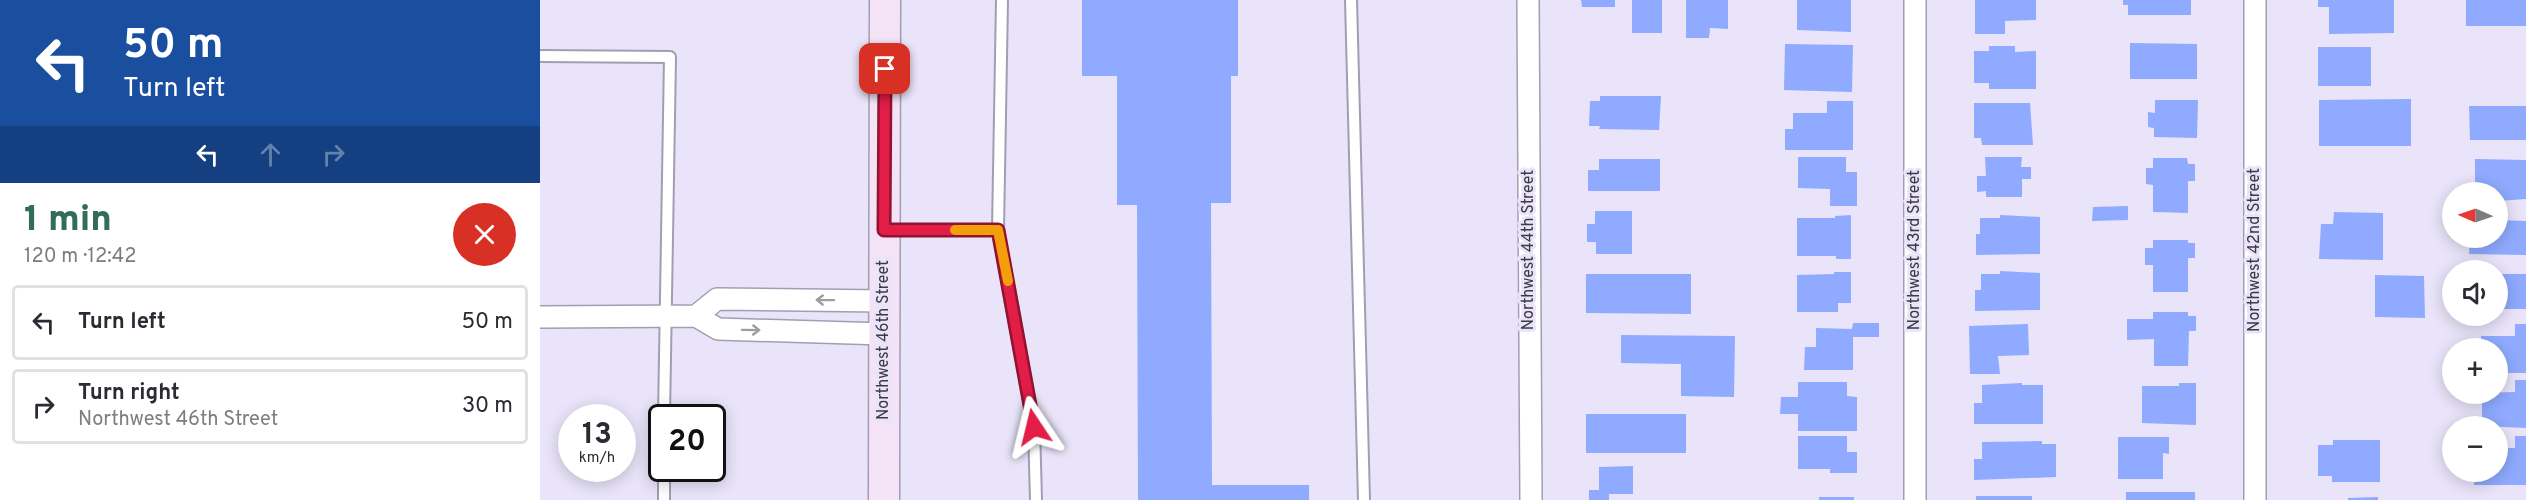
<!DOCTYPE html>
<html lang="en">
<head>
<meta charset="utf-8">
<style>
  :root { --surface:#fff; --page:#f2f2f3; --text:#2b2b33; --muted:#7c7c81; --line:#e1e1e2; --accent:#316d57 }
  body { margin:0; font-family:Overpass,sans-serif; background:var(--page); color:var(--text); height:100vh; display:flex; flex-direction:column; font-size:22px; white-space:nowrap }
  * { box-sizing:border-box; margin:0 }
  p { font-size:20px; color:var(--muted) }
  .icon { flex:none; width:33px; height:33px; fill:none; stroke:currentColor; stroke-width:2; stroke-linecap:round; stroke-linejoin:round }
  .map { position:relative; flex:1; overflow:hidden }
  .side { display:flex; flex-direction:column; background:var(--surface); width:540px }
  .side>* { flex:none }
  .guide { background:#1a4fa0; color:#fff; overflow:hidden }
  .needle { width:39px; rotate:272deg }
  .controls { position:absolute; left:1902px; top:182px; display:grid; gap:12px }
  .controls a { display:grid; place-items:center; width:66px; height:66px; border-radius:50%; background:var(--surface); box-shadow:0 3px 15px #0003; font-size:30px }
  .speed { position:absolute; left:18px; top:404px; display:flex; gap:12px; font-size:30px; font-weight:700; text-align:center }
  .speed>* { display:grid; place-content:center; width:78px; height:78px; border-radius:50%; background:var(--surface); box-shadow:0 3px 15px #0003; line-height:1 }
  .speed small { font-size:15px; font-weight:400 }
  .speed .limit { border:3px solid #111; border-radius:9px; background:#fff; color:#111 }
  .pin { position:absolute; display:grid; place-items:center; width:51px; height:51px; color:#fff; margin:-26px; border-radius:12px; box-shadow:0 3px 9px #0006 }
  .me { position:absolute; width:66px; margin:-33px; rotate:350deg; stroke-linejoin:round; filter:drop-shadow(0 0 4px #0008) }
  .turn { display:flex; align-items:center; gap:21px; height:126px; padding:0 24px; font-size:27px }
  .turn .icon { width:78px; height:78px; stroke-width:2.5 }
  .turn b { display:block; font-size:42px; line-height:51px }
  .lanes { display:flex; align-items:center; height:57px; padding:0 24px; background:#0003; justify-content:center; gap:30px; direction:ltr }
  .lanes .off { opacity:.35 }
  .round { display:grid; place-items:center; flex:none; width:63px; height:63px; border-radius:32px; background:var(--page) }
  .summary { display:flex; align-items:center; justify-content:space-between; height:102px; padding:0 24px }
  h1 { font-size:36px; font-weight:800; line-height:45px; color:var(--accent) }
  ul { padding:0; list-style:none }
  li { display:flex; align-items:center; gap:18px; height:75px; margin:0 12px 9px; padding:0 12px; border:3px solid var(--line); border-radius:6px }
  li div { flex:1 }
  li b { display:block; font-size:22px }
  li em { font-style:normal }
  main { display:flex; flex:1; min-height:0 }
  .map>svg:first-child { display:block }
  .building { fill:#8faaff }
  .lines { fill:none; stroke-linecap:round; stroke-linejoin:round }
  .lane-casing { stroke:#a29eb2; stroke-width:14 }
  .street-casing { stroke:#a29eb2; stroke-width:24 }
  .secondary-casing { stroke:#a29eb2; stroke-width:33 }
  .lane { stroke:#fff; stroke-width:10 }
  .street { stroke:#fff; stroke-width:21 }
  .secondary { stroke:#f4e2f7; stroke-width:30 }
  .oneway { stroke:#9e9ca0 }
  .route-casing { stroke:#92132f; stroke-width:15 }
  .route { stroke:#e11d48; stroke-width:10 }
  .slow { stroke:#f59e0b; stroke-width:10 }
  .labels { text-anchor:middle; dominant-baseline:central; stroke-width:6; stroke-linejoin:round; paint-order:stroke }
  .street-label { font-size:16px; fill:#3c3a42; stroke:#e9e4f9 }
</style>
</head>
<body>
<main>
<section class="side">
<div class="guide">
<div class="turn"><svg class="icon" aria-label="left" viewBox="0 0 24 24"><path d="M17 20v-9H6M10 6l-5 5 5 5"/></svg><div><b>50 m</b>Turn left</div></div>
<div class="lanes"><svg class="icon" aria-label="left" viewBox="0 0 24 24"><path d="M17 20v-9H6M10 6l-5 5 5 5"/></svg><svg class="icon off" aria-label="ahead" viewBox="0 0 24 24"><path d="M12 20V5M6 11l6-6 6 6"/></svg><svg class="icon off" aria-label="right" viewBox="0 0 24 24"><path d="M7 20v-9h11M14 6l5 5-5 5"/></svg></div>
</div>
<div class="summary"><div><h1>1 min</h1><p>120 m · 12:42</p></div><a class="round" style="background:#d93025;color:#fff"><svg class="icon" aria-label="close" viewBox="0 0 24 24"><path d="M6 6l12 12M18 6L6 18"/></svg></a></div>
<ul>
<li><svg class="icon" aria-label="left" viewBox="0 0 24 24"><path d="M17 20v-9H6M10 6l-5 5 5 5"/></svg><div><b>Turn left</b></div><em>50 m</em></li>
<li><svg class="icon" aria-label="right" viewBox="0 0 24 24"><path d="M7 20v-9h11M14 6l5 5-5 5"/></svg><div><b>Turn right</b><p>Northwest 46th Street</p></div><em>30 m</em></li>
</ul>
</section>
<div class="map">
<svg width="1986" height="500" viewBox="0 0 1986 500">
  <rect width="100%" height="100%" fill="#e9e4f9"/>
  <path class="building" d="M542,0H698V76H691V203H671L672,485H769V500H598L597,205H577V76H542Z
    M1041,0H1075V7H1042Z
    M1092,0H1122V33H1092Z
    M1146,0H1188V29L1170,28L1169,38H1146Z
    M1257,0H1311V32L1257,30Z
    M1435,0H1496V20L1465,21V34H1435Z
    M1583,0H1651V15H1588V5H1583Z
    M1778,0H1854V33L1789,34V7H1778Z
    M1926,0H1986V26H1926Z
    M1590,43L1657,44V79H1590Z
    M1245,44L1313,45L1312,92L1244,90Z
    M1449,46H1475V52L1496,51V89H1449V83H1434V51H1449Z
    M1778,47H1831V86H1778Z
    M1060,96H1121L1119,130L1059,129L1060,126H1049L1050,101H1060Z
    M1871,99V146H1779V100Z
    M1615,100H1658L1657,138L1614,137V128L1608,127V112L1615,113Z
    M1287,101H1313V150H1245V129H1253V113H1287Z
    M1434,103H1490L1493,145H1442L1441,138H1434Z
    M1929,106H1986V140H1930Z
    M1258,157H1306V172H1317V206H1290V189L1258,188Z
    M1445,157H1482L1481,167H1491V179H1482V197H1446V191L1437,192V176H1446Z
    M1613,158H1647L1648,164H1655V181H1648V213L1613,212V185L1606,184V168H1613Z
    M1059,159H1120V191H1048V170H1059Z
    M1935,159L1986,160V199L1958,201V192H1935Z
    M1588,206V220L1552,221L1553,207Z
    M1055,211H1092V254H1056V242H1047V224H1055Z
    M1794,212L1843,213V260L1779,259L1781,224H1793Z
    M1311,215V259H1296V256H1257V218H1295V216Z
    M1460,215L1500,217V254L1436,255V234H1440V218H1460Z
    M1958,220L1986,221V255L1929,254L1930,237H1958Z
    M1613,240H1648V243H1655V258H1648V292H1613V265H1605V248H1613Z
    M1460,271L1500,273V310L1435,311V290H1441V274H1460Z
    M1294,272H1311V303H1298V312H1257V275L1294,274Z
    M1046,274H1151V314L1046,313Z
    M1958,274H1986V309H1958Z
    M1835,275L1884,276L1885,318L1835,317Z
    M1613,312H1648V316H1656V331H1649L1648,366H1614V339L1587,340V319H1613Z
    M1313,323H1339V337H1313V370H1264L1265,347H1276V328L1312,329Z
    M1488,324L1489,355L1458,356L1460,374H1430L1429,326Z
    M1975,324H1986V373H1958V348H1941V336H1975Z
    M1081,335L1195,336L1194,397L1141,396V364L1081,363Z
    M1975,380H1986V428L1942,426V393L1975,392Z
    M1258,382H1307V396L1317,397V431H1258V414H1240L1241,397H1258Z
    M1482,383V385H1503V424H1434V403H1442V385Z
    M1639,383H1656V425L1602,423V386H1639Z
    M1046,414H1146V453H1046Z
    M1258,436H1307V452H1317V473H1290V469H1258Z
    M1975,436H1986V485H1934V471H1958V448H1975Z
    M1578,437H1629V454L1623,453V479H1578Z
    M1793,440H1840V482H1792V476H1778V445H1793Z
    M1502,441V444H1516V477L1434,480V459H1442V442Z
    M1093,466V494H1069V500H1049V490H1059V467Z
    M1586,492H1655V500H1586Z
    M1436,496H1492V500H1436Z
    M1279,497H1314V500H1279Z
    M1838,497V500H1808V498Z"/>
  <g class="lines">
    <g class="lane-casing">
      <path id="lane" d="M462,0L458,230L494,427L496,500
        M811,0L824,500
        M0,56L130,57L124,417
        M348,230H458
        M124,500V468"/>
    </g>
    <g class="street-casing">
      <path id="street" d="M988,0L991,500
        M1375,0V500
        M1715,0V500
        M156,316L177,299L344,301
        M0,317L156,316L178,329L344,334"/>
    </g>
    <g class="secondary-casing">
      <path id="secondary" d="M344,500L345,0"/>
    </g>
    <use href="#lane" class="lane"/>
    <use href="#street" class="street"/>
    <use href="#secondary" class="secondary"/>
  </g>
  <defs><path id="oneway-shaft" d="M-6 0H5M1.5-3L5.5 0L1.5 3" fill="none" stroke-width="1.6" stroke-linecap="round" stroke-linejoin="round" transform="scale(1.5)"/></defs>
  <g class="oneway">
    <use href="#oneway-shaft" transform="translate(285 300) rotate(-179)"/>
    <use href="#oneway-shaft" transform="translate(211 330) rotate(1)"/>
  </g>
  <g class="lines">
    <g class="route-casing">
      <path id="route" d="M345,69L344,230H458L494,427"/>
    </g>
    <use href="#route" class="route"/>
    <path class="slow" d="M415,230H458L468,281"/>
  </g>
  <g class="labels">
    <g class="street-label">
      <text transform="translate(989 250) rotate(-90)">Northwest 44th Street</text>
      <text transform="translate(1375 250) rotate(-90)">Northwest 43rd Street</text>
      <text transform="translate(1715 250) rotate(-90)">Northwest 42nd Street</text>
      <text transform="translate(344 340) rotate(-90)">Northwest 46th Street</text>
    </g>
  </g>
</svg>
<div class="controls">
<a><svg class="needle" viewBox="-14 -14 28 28"><path d="M0-13l5 13h-10z" fill="#e53935"/><path d="M0 13l5-13h-10z" fill="#7c7c81"/></svg></a>
<a><svg class="icon" aria-label="sound" viewBox="0 0 24 24"><path d="M4 9h4l5-4v14l-5-4H4zM17 9q2 3 0 6"/></svg></a>
<a>+</a>
<a>−</a>
</div>
<div class="speed"><div>13<small>km/h</small></div><div class="limit">20</div></div>
<div class="pin" style="left:345px;top:69px;background:#d93025"><svg class="icon" aria-label="arrive" viewBox="0 0 24 24"><path d="M6 21V4h12l-3 4 3 4H6"/></svg></div>
<svg class="me" style="left:494px;top:427px" viewBox="-20 -20 40 40"><path d="M0-17L14 15 0 8-14 15z" fill="#e11d48" stroke="#fff" stroke-width="4"/></svg>
</div>
</main>
</body>
</html>
